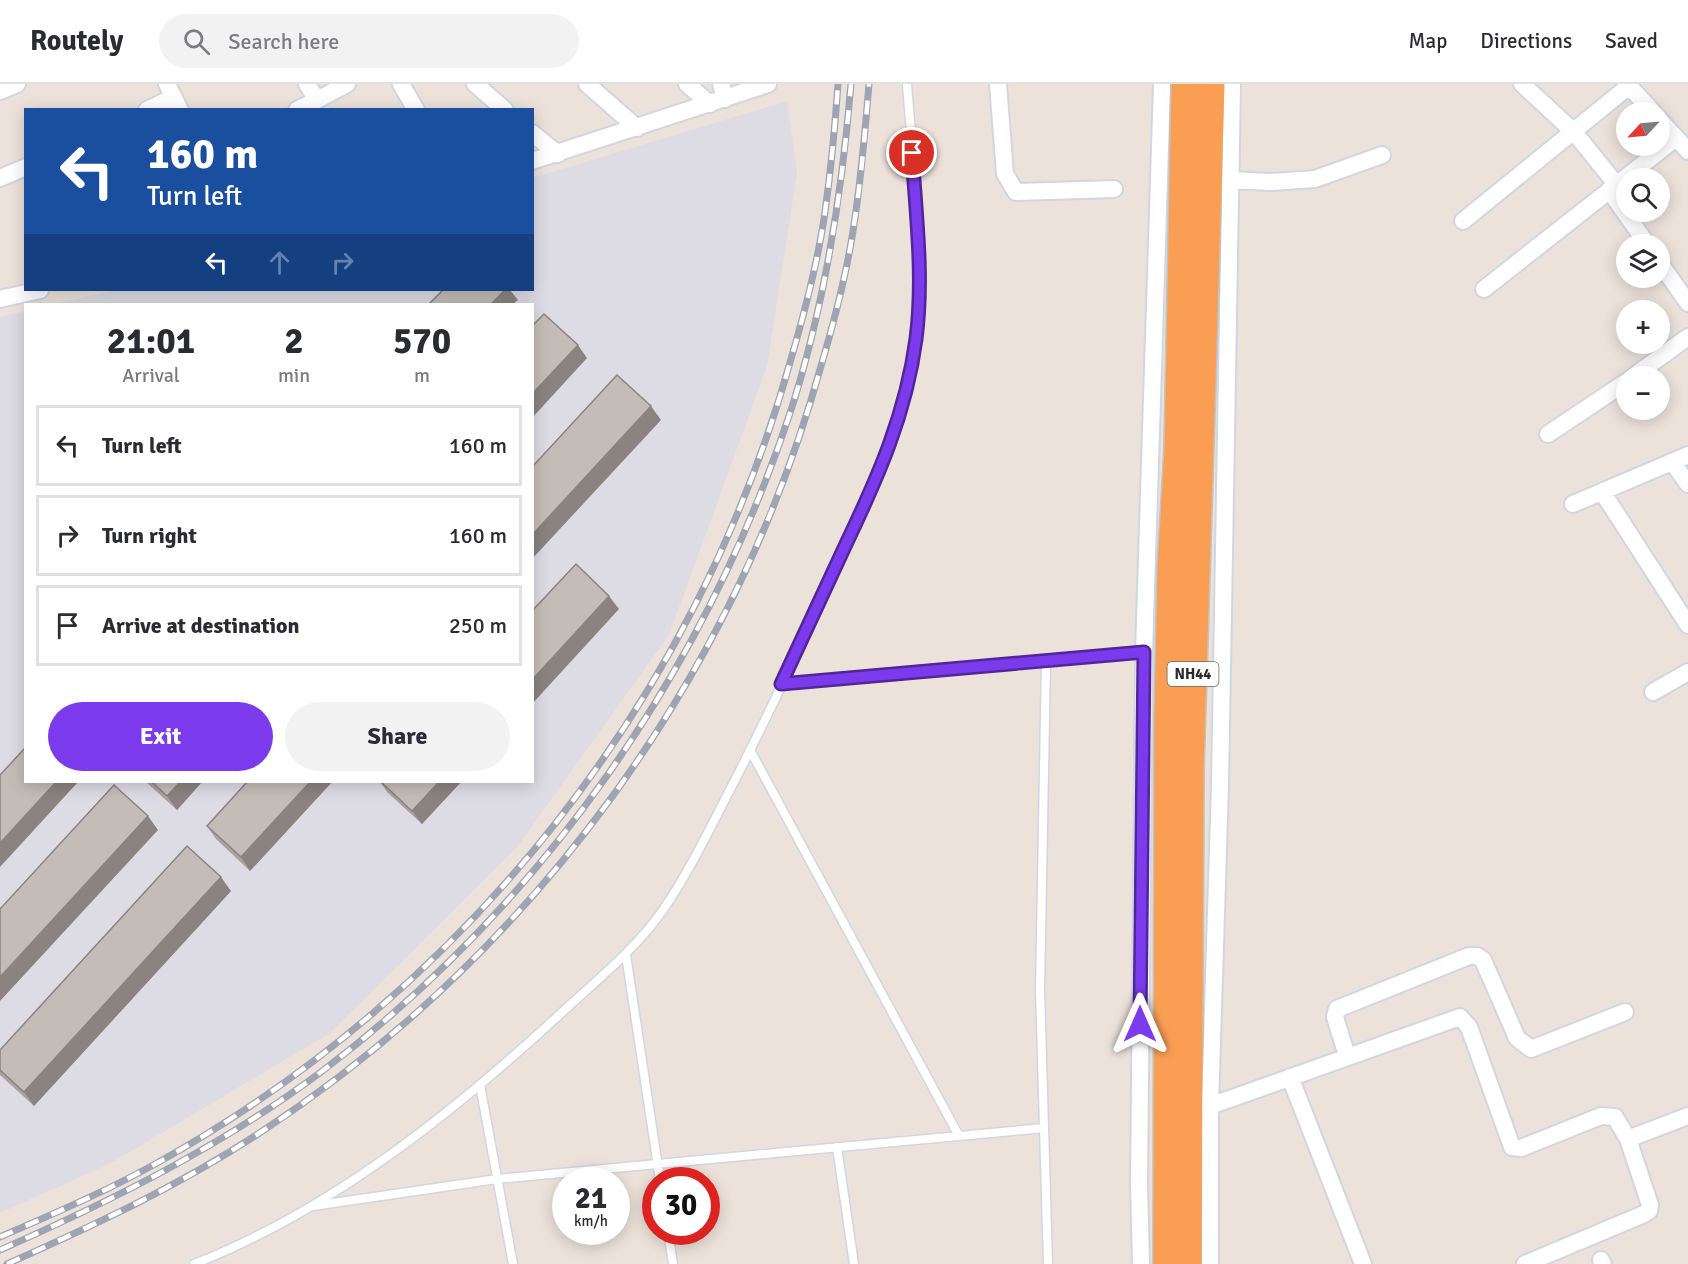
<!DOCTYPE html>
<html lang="en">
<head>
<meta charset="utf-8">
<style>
  :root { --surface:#fff; --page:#f2f2f3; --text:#2b2b33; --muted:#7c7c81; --line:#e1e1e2; --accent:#7c3aed }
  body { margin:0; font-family:Signika,sans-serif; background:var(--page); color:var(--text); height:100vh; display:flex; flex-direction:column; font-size:22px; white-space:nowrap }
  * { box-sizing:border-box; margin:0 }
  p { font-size:20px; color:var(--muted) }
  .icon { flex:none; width:33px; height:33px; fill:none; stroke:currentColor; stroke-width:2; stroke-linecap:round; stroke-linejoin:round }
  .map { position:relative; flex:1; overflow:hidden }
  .side { position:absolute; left:24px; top:219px; width:510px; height:480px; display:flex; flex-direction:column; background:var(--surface); border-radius:0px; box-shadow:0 3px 15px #0003 }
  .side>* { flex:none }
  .guide { position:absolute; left:24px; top:24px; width:510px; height:183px; border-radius:0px; box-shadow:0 3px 15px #0003; background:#1a4fa0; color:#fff; overflow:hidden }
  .needle { width:39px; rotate:244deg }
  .tools { position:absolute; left:1616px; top:18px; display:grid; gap:12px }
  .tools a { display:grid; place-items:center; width:54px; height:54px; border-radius:50%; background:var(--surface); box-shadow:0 3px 15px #0003; font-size:30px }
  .speed { position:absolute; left:552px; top:1083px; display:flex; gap:12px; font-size:30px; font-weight:700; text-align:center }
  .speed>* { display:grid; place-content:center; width:78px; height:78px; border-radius:50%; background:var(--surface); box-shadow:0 3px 15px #0003; line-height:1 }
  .speed small { font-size:15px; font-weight:400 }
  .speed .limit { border:9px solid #d22; background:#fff; color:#111 }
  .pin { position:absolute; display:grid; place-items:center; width:51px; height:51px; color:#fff; margin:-26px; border:3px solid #fff; border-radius:50%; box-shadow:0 2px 6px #0007 }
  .me { position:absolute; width:66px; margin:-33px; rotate:0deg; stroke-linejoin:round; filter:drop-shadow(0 0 4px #0008) }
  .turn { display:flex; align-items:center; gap:21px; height:126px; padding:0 24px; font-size:27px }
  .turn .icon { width:78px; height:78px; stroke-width:2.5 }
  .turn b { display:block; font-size:42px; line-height:51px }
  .lanes { display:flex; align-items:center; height:57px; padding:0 24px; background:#0003; justify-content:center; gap:30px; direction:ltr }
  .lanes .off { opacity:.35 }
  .eta { display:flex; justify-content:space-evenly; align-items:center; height:102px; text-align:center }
  .eta b { font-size:36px; font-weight:700; line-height:42px }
  .cta { display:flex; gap:12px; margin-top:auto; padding:12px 24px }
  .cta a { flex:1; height:69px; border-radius:36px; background:var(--accent); color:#fff; font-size:24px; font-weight:700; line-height:69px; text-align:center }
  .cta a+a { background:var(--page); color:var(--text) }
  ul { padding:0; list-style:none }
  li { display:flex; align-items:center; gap:18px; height:81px; margin:0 12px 9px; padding:0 12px; border:3px solid var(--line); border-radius:0px }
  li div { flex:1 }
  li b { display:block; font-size:22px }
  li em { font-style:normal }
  header { display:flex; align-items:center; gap:36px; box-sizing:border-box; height:84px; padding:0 30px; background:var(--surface); border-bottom:2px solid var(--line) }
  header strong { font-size:28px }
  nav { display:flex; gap:33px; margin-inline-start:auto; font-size:21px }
  .search { width:420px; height:54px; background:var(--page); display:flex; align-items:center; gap:15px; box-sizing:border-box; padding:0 21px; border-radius:33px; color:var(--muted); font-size:22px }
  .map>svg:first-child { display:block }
  .industrial { fill:#dddbe4 }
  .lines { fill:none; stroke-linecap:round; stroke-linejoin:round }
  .service-casing { stroke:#d0d6e3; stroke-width:11 }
  .minor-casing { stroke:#d0d6e3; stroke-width:20 }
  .trunk-casing { stroke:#c3c3c3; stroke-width:30 }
  .service { stroke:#fff; stroke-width:8 }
  .minor { stroke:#fff; stroke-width:16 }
  .trunk { stroke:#fa9e54; stroke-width:27 }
  .rail-casing { stroke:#9da4b4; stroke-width:7 }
  .rail { stroke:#fff; stroke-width:4.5; stroke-dasharray:14; stroke-linecap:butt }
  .wall { fill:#a9a29d }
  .shaded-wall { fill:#898480 }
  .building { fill:#c4bcb7; stroke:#898480; stroke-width:1.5 }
  .route-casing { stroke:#51269a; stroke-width:15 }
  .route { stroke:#7c3aed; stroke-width:10 }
  .labels { text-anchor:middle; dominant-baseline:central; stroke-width:4.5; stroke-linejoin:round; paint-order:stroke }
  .shield { fill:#fff; stroke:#696969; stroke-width:1.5 }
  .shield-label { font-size:15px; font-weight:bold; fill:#292929 }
</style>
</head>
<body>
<header>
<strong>Routely</strong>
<div class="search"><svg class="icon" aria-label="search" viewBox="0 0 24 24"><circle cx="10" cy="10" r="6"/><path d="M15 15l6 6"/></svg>Search here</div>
<nav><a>Map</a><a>Directions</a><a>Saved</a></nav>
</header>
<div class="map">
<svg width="1688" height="1180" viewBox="0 0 1688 1180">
  <rect width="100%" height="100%" fill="#ece2da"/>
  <path class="industrial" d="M787,17L797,89L767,282L669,551L516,764L330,949L111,1079L0,1129V233L25,227L26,698H532V220H53L116,206H532L533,94Z"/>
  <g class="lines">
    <g class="service-casing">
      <path id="service" d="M1046,577L1040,906L1048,1180
        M781,600L1144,568
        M750,666L959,1052
        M626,871L660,1096
        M480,1001L513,1180
        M837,1063L854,1180
        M313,1122L497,1095L1044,1044
        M668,1148L673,1180
        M194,1180C335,1125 460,1023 570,921C603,891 637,863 663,826C691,785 712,740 735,696C790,589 838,478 888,370C900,333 911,294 916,255C927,171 913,84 907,0"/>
    </g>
    <g class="minor-casing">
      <path id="minor" d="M167,0L180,26
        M401,0L416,26
        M475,0L505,26
        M587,0L637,44
        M687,0L710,20
        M721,0L725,15
        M998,0L1005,90L1016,108L1114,105
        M1522,0L1574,48L1616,100
        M1627,0L1653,28
        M0,7L17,0
        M317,16L347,0
        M147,26L174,13
        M297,26L317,16L307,0
        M1659,35L1688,67
        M532,49L558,70
        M532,77L768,0
        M0,94L26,83
        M1230,96L1271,98L1315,95L1382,71
        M1609,106L1647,160
        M1463,137L1629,2
        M1659,178L1688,219
        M1484,205L1676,54
        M0,215L40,206
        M1634,292L1688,253
        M1548,350L1626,298
        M1673,379L1688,400
        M1603,409L1688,541
        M1573,420L1688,371
        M1653,608L1688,588
        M1347,972L1335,933L1337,925L1469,872H1477L1483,876L1517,954L1531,965L1625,928
        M1290,993L1363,1180
        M1210,1022L1460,933L1469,943L1512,1063L1521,1064L1601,1032L1615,1033L1628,1055L1650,1121L1649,1127L1644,1130L1525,1180
        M1628,1055L1688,1032
        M1601,1176L1603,1180
        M1141,1180L1139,1100L1144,568L1162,0
        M1210,1180V1022L1220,701L1232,0"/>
    </g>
    <g class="trunk-casing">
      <path id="trunk" d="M1167,1180L1168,636L1171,485L1178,366L1185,0
        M1188,1180L1190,685L1211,0"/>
    </g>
    <use href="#service" class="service"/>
    <use href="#minor" class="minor"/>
    <use href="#trunk" class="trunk"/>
    <g class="rail-casing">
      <path id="rail" d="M0,1153C53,1130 107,1107 157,1079C467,907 696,616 791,275C805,227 818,177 825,128C831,85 835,43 838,0
        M0,1166C113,1116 222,1062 321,988C542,821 706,586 792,323C825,219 842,109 851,0
        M7,1180C94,1141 181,1101 261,1048C532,870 734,595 821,282C834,238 846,192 853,147C861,98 865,49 869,0"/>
    </g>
    <use href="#rail" class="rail"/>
  </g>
  <path class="wall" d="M146,698H202L177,726Z
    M247,698H332L250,787L216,755L207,742Z
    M380,698H461L422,740L388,709Z
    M231,807L34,1022L0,991V966Z"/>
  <path class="shaded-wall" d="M505,206H510L518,216L513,220H491Z
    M578,261L587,274L532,334V310Z
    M651,322L661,336L532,475V451Z
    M609,512L619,525L532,620V596Z
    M56,698H78L0,783V759Z
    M180,698H202L177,726L167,712Z
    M310,698H332L250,787L241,773Z
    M439,698H461L422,740L412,727Z
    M148,732L158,746L0,917V893Z
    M221,793L231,807L34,1022L24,1008Z"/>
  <path class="building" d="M443,206H505L491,220H429Z
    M544,230L578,261L532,310V242Z
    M617,291L651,322L532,451V383Z
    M576,480L609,512L532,596V527Z
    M26,663V698H56L0,759V691Z
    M152,698H180L167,712Z
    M247,698H310L241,773L207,742Z
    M381,698H439L412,727Z
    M114,701L148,732L0,893V825Z
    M187,762L221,793L24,1008L0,986V966Z"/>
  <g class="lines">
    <g class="route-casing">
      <path id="route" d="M912,69C916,131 924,193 916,255C906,330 878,393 846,460C824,507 803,553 781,600L1144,568L1140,940"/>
    </g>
    <use href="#route" class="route"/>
  </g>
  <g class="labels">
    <rect class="shield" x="1167.5" y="578" width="51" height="24" rx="4.5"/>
    <g class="shield-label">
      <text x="1193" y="590">NH44</text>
    </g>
  </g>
</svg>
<div class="tools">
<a><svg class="needle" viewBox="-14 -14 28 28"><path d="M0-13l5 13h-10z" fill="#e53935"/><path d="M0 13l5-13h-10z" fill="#7c7c81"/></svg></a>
<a><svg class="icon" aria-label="search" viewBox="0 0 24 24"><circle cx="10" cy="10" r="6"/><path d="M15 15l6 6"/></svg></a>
<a><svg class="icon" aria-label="layers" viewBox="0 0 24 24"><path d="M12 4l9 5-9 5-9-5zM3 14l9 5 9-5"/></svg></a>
<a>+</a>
<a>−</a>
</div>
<div class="speed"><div>21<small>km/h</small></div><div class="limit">30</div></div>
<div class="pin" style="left:912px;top:69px;background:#d93025"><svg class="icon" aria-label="arrive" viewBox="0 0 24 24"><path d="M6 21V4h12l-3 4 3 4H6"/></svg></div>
<svg class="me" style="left:1140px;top:940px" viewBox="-20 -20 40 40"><path d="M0-17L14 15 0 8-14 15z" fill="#7c3aed" stroke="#fff" stroke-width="4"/></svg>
<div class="guide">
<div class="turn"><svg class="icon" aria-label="left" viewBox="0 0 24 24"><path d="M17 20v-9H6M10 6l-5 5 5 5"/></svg><div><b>160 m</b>Turn left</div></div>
<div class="lanes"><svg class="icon" aria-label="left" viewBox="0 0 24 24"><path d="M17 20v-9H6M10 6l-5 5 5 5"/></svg><svg class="icon off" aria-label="ahead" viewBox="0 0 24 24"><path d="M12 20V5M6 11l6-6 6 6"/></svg><svg class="icon off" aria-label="right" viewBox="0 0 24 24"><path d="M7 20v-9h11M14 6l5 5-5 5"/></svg></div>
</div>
<section class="side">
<div class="eta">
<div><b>21:01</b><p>Arrival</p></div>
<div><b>2</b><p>min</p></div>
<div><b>570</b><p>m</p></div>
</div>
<ul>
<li><svg class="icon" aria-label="left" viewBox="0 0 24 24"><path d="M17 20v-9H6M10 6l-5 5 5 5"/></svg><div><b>Turn left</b></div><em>160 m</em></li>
<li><svg class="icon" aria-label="right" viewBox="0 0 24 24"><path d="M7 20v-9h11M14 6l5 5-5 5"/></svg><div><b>Turn right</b></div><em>160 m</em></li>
<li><svg class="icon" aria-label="arrive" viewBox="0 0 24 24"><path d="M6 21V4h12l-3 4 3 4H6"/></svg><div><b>Arrive at destination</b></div><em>250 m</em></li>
</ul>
<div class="cta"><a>Exit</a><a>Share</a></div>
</section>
</div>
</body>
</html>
